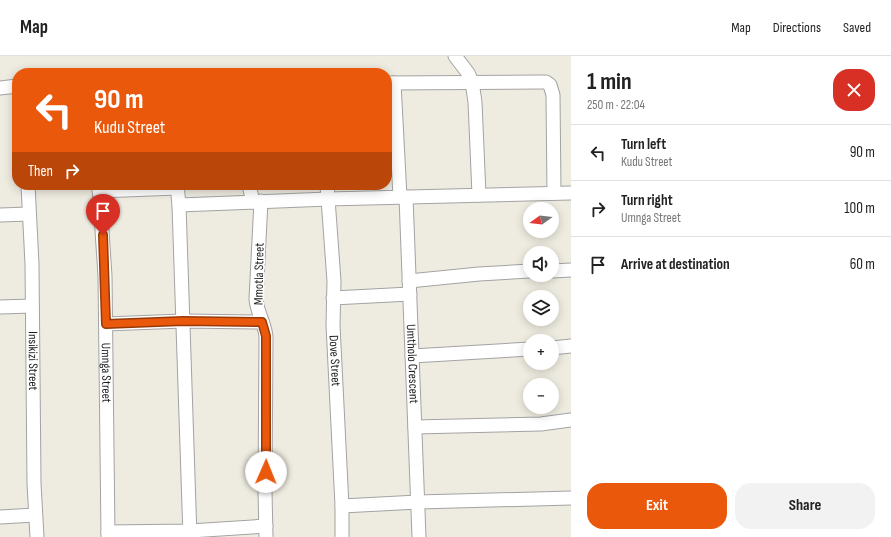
<!DOCTYPE html>
<html lang="en">
<head>
<meta charset="utf-8">
<style>
  :root { --surface:#fff; --page:#f2f2f2; --text:#222; --muted:#767676; --line:#e0e0e0; --accent:#ea580c }
  body { margin:0; font-family:"Sofia Sans Condensed",sans-serif; background:var(--page); color:var(--text); height:100vh; display:flex; flex-direction:column; font-size:15px; white-space:nowrap }
  * { box-sizing:border-box; margin:0 }
  p { font-size:13px; color:var(--muted) }
  .icon { flex:none; width:22px; height:22px; fill:none; stroke:currentColor; stroke-width:2; stroke-linecap:round; stroke-linejoin:round }
  .map { position:relative; flex:1; overflow:hidden }
  .sheet { display:flex; flex-direction:column; background:var(--surface); width:320px }
  .sheet>* { flex:none }
  .guide { position:absolute; left:12px; top:12px; width:380px; height:122px; border-radius:16px; box-shadow:0 2px 10px #0003; background:#ea580c; color:#fff; overflow:hidden }
  .needle { width:26px; rotate:255deg }
  .tools { position:absolute; left:523px; top:146px; display:grid; gap:8px }
  .tools a { display:grid; place-items:center; width:36px; height:36px; border-radius:50%; background:var(--surface); box-shadow:0 2px 10px #0003; font-size:20px }
  .pin { position:absolute; display:grid; place-items:center; width:34px; height:34px; color:#fff; margin:-41px -17px; border-radius:50% 50% 50% 0; rotate:-45deg; box-shadow:0 0 4px #0007 }
  .pin .icon { rotate:45deg }
  .me { position:absolute; width:44px; margin:-22px; rotate:1deg; stroke-linejoin:round; filter:drop-shadow(0 0 3px #0008) }
  .turn { display:flex; align-items:center; gap:14px; height:84px; padding:0 16px; font-size:18px }
  .turn .icon { width:52px; height:52px; stroke-width:2.5 }
  .turn b { display:block; font-size:28px; line-height:34px }
  .then { display:flex; align-items:center; height:38px; padding:0 16px; background:#0003; gap:8px; font-size:15px }
  .round { display:grid; place-items:center; flex:none; width:42px; height:42px; border-radius:16px; background:var(--page) }
  .overview { display:flex; align-items:center; justify-content:space-between; height:68px; padding:0 16px }
  h1 { font-size:24px; font-weight:700; line-height:30px }
  .action { display:flex; gap:8px; margin-top:auto; padding:8px 16px }
  .action a { flex:1; height:46px; border-radius:16px; background:var(--accent); color:#fff; font-size:16px; font-weight:700; line-height:46px; text-align:center }
  .action a+a { background:var(--page); color:var(--text) }
  ul { padding:0; list-style:none }
  li { display:flex; align-items:center; gap:12px; height:56px; padding:0 16px; border-top:1px solid var(--line) }
  li div { flex:1 }
  li b { display:block; font-size:15px }
  li em { font-style:normal }
  header { display:flex; align-items:center; gap:24px; box-sizing:border-box; height:56px; padding:0 20px; background:var(--surface); border-bottom:1px solid var(--line) }
  header strong { font-size:19px }
  nav { display:flex; gap:22px; margin-inline-start:auto; font-size:14px }
  main { display:flex; flex:1; min-height:0 }
  .map>svg:first-child { display:block }
  .lines { fill:none; stroke-linecap:round; stroke-linejoin:round }
  .minor-casing { stroke:#a3a3a3; stroke-width:15 }
  .minor { stroke:#fff; stroke-width:13 }
  .route-casing { stroke:#983908; stroke-width:10 }
  .route { stroke:#ea580c; stroke-width:7 }
  .labels { text-anchor:middle; dominant-baseline:central; stroke-width:3.5; stroke-linejoin:round; paint-order:stroke }
  .street-label { font-size:13px; fill:#1c1c1c; stroke:#fff }
</style>
</head>
<body>
<header>
<strong>Map</strong>
<nav><a>Map</a><a>Directions</a><a>Saved</a></nav>
</header>
<main>
<div class="map">
<svg width="571" height="481" viewBox="0 0 571 481">
  <rect width="100%" height="100%" fill="#eeebe0"/>
  <g class="lines">
    <g class="minor-casing">
      <g id="minor">
        <path d="M455,0L468,17L472,26L475,46L479,139"/>
        <path d="M387,27L541,26H546L550,29L553,39L554,137"/>
        <path d="M394,27L400,141"/>
        <path d="M0,32L17,30"/>
        <path id="s1" d="M28,129L32,208L34,427L37,481"/>
        <path id="s2" d="M99,129L105,220L108,481"/>
        <path d="M177,129L179,149L190,481"/>
        <path d="M249,129L253,146"/>
        <path id="s3" d="M327,129L334,225L333,269L342,450V481"/>
        <path d="M99,135L177,132"/>
        <path id="s4" d="M406,141L419,481"/>
        <path d="M261,145L256,243C257,257 265,267 266,281L265,435L266,481"/>
        <path d="M179,149L328,143L571,137"/>
        <path d="M0,159L29,158"/>
        <path d="M552,215L571,214"/>
        <path d="M409,225L479,218L530,215"/>
        <path d="M333,242L410,238"/>
        <path d="M0,251L32,250"/>
        <path d="M106,268L183,265L262,266"/>
        <path d="M552,292L571,290"/>
        <path d="M412,300L530,293"/>
        <path d="M415,371L541,368L571,364"/>
        <path d="M342,450L418,446L571,442"/>
        <path d="M0,461L35,459"/>
        <path d="M108,476L190,475L266,470"/>
      </g>
    </g>
    <use href="#minor" class="minor"/>
  </g>
  <g class="lines">
    <g class="route-casing">
      <path id="route" d="M103,179L106,268L183,265L262,266L266,280V416"/>
    </g>
    <use href="#route" class="route"/>
  </g>
  <g class="labels">
    <g class="street-label">
      <text transform="translate(259 218) rotate(-89)">Mmotla Street</text>
      <text stroke="none"><textPath href="#s1" startOffset="176">Insikizi Street</textPath></text>
      <text stroke="none"><textPath href="#s3" startOffset="176">Dove Street</textPath></text>
      <text stroke="none"><textPath href="#s4" startOffset="167">Umtholo Crescent</textPath></text>
      <text stroke="none"><textPath href="#s2" startOffset="188">Umnga Street</textPath></text>
    </g>
  </g>
</svg>
<div class="tools">
<a><svg class="needle" viewBox="-14 -14 28 28"><path d="M0-13l5 13h-10z" fill="#e53935"/><path d="M0 13l5-13h-10z" fill="#767676"/></svg></a>
<a><svg class="icon" aria-label="sound" viewBox="0 0 24 24"><path d="M4 9h4l5-4v14l-5-4H4zM17 9q2 3 0 6"/></svg></a>
<a><svg class="icon" aria-label="layers" viewBox="0 0 24 24"><path d="M12 4l9 5-9 5-9-5zM3 14l9 5 9-5"/></svg></a>
<a>+</a>
<a>−</a>
</div>
<div class="pin" style="left:103px;top:179px;background:#d93025"><svg class="icon" aria-label="arrive" viewBox="0 0 24 24"><path d="M6 21V4h12l-3 4 3 4H6"/></svg></div>
<svg class="me" style="left:266px;top:416px" viewBox="-20 -20 40 40"><circle r="19" fill="#fff"/><path d="M0-13L10 11 0 6-10 11z" fill="#ea580c"/></svg>
<div class="guide">
<div class="turn"><svg class="icon" aria-label="left" viewBox="0 0 24 24"><path d="M17 20v-9H6M10 6l-5 5 5 5"/></svg><div><b>90 m</b>Kudu Street</div></div>
<div class="then">Then<svg class="icon" aria-label="right" viewBox="0 0 24 24"><path d="M7 20v-9h11M14 6l5 5-5 5"/></svg></div>
</div>
</div>
<section class="sheet">
<div class="overview"><div><h1>1 min</h1><p>250 m · 22:04</p></div><a class="round" style="background:#d93025;color:#fff"><svg class="icon" aria-label="close" viewBox="0 0 24 24"><path d="M6 6l12 12M18 6L6 18"/></svg></a></div>
<ul>
<li><svg class="icon" aria-label="left" viewBox="0 0 24 24"><path d="M17 20v-9H6M10 6l-5 5 5 5"/></svg><div><b>Turn left</b><p>Kudu Street</p></div><em>90 m</em></li>
<li><svg class="icon" aria-label="right" viewBox="0 0 24 24"><path d="M7 20v-9h11M14 6l5 5-5 5"/></svg><div><b>Turn right</b><p>Umnga Street</p></div><em>100 m</em></li>
<li><svg class="icon" aria-label="arrive" viewBox="0 0 24 24"><path d="M6 21V4h12l-3 4 3 4H6"/></svg><div><b>Arrive at destination</b></div><em>60 m</em></li>
</ul>
<div class="action"><a>Exit</a><a>Share</a></div>
</section>
</main>
</body>
</html>
